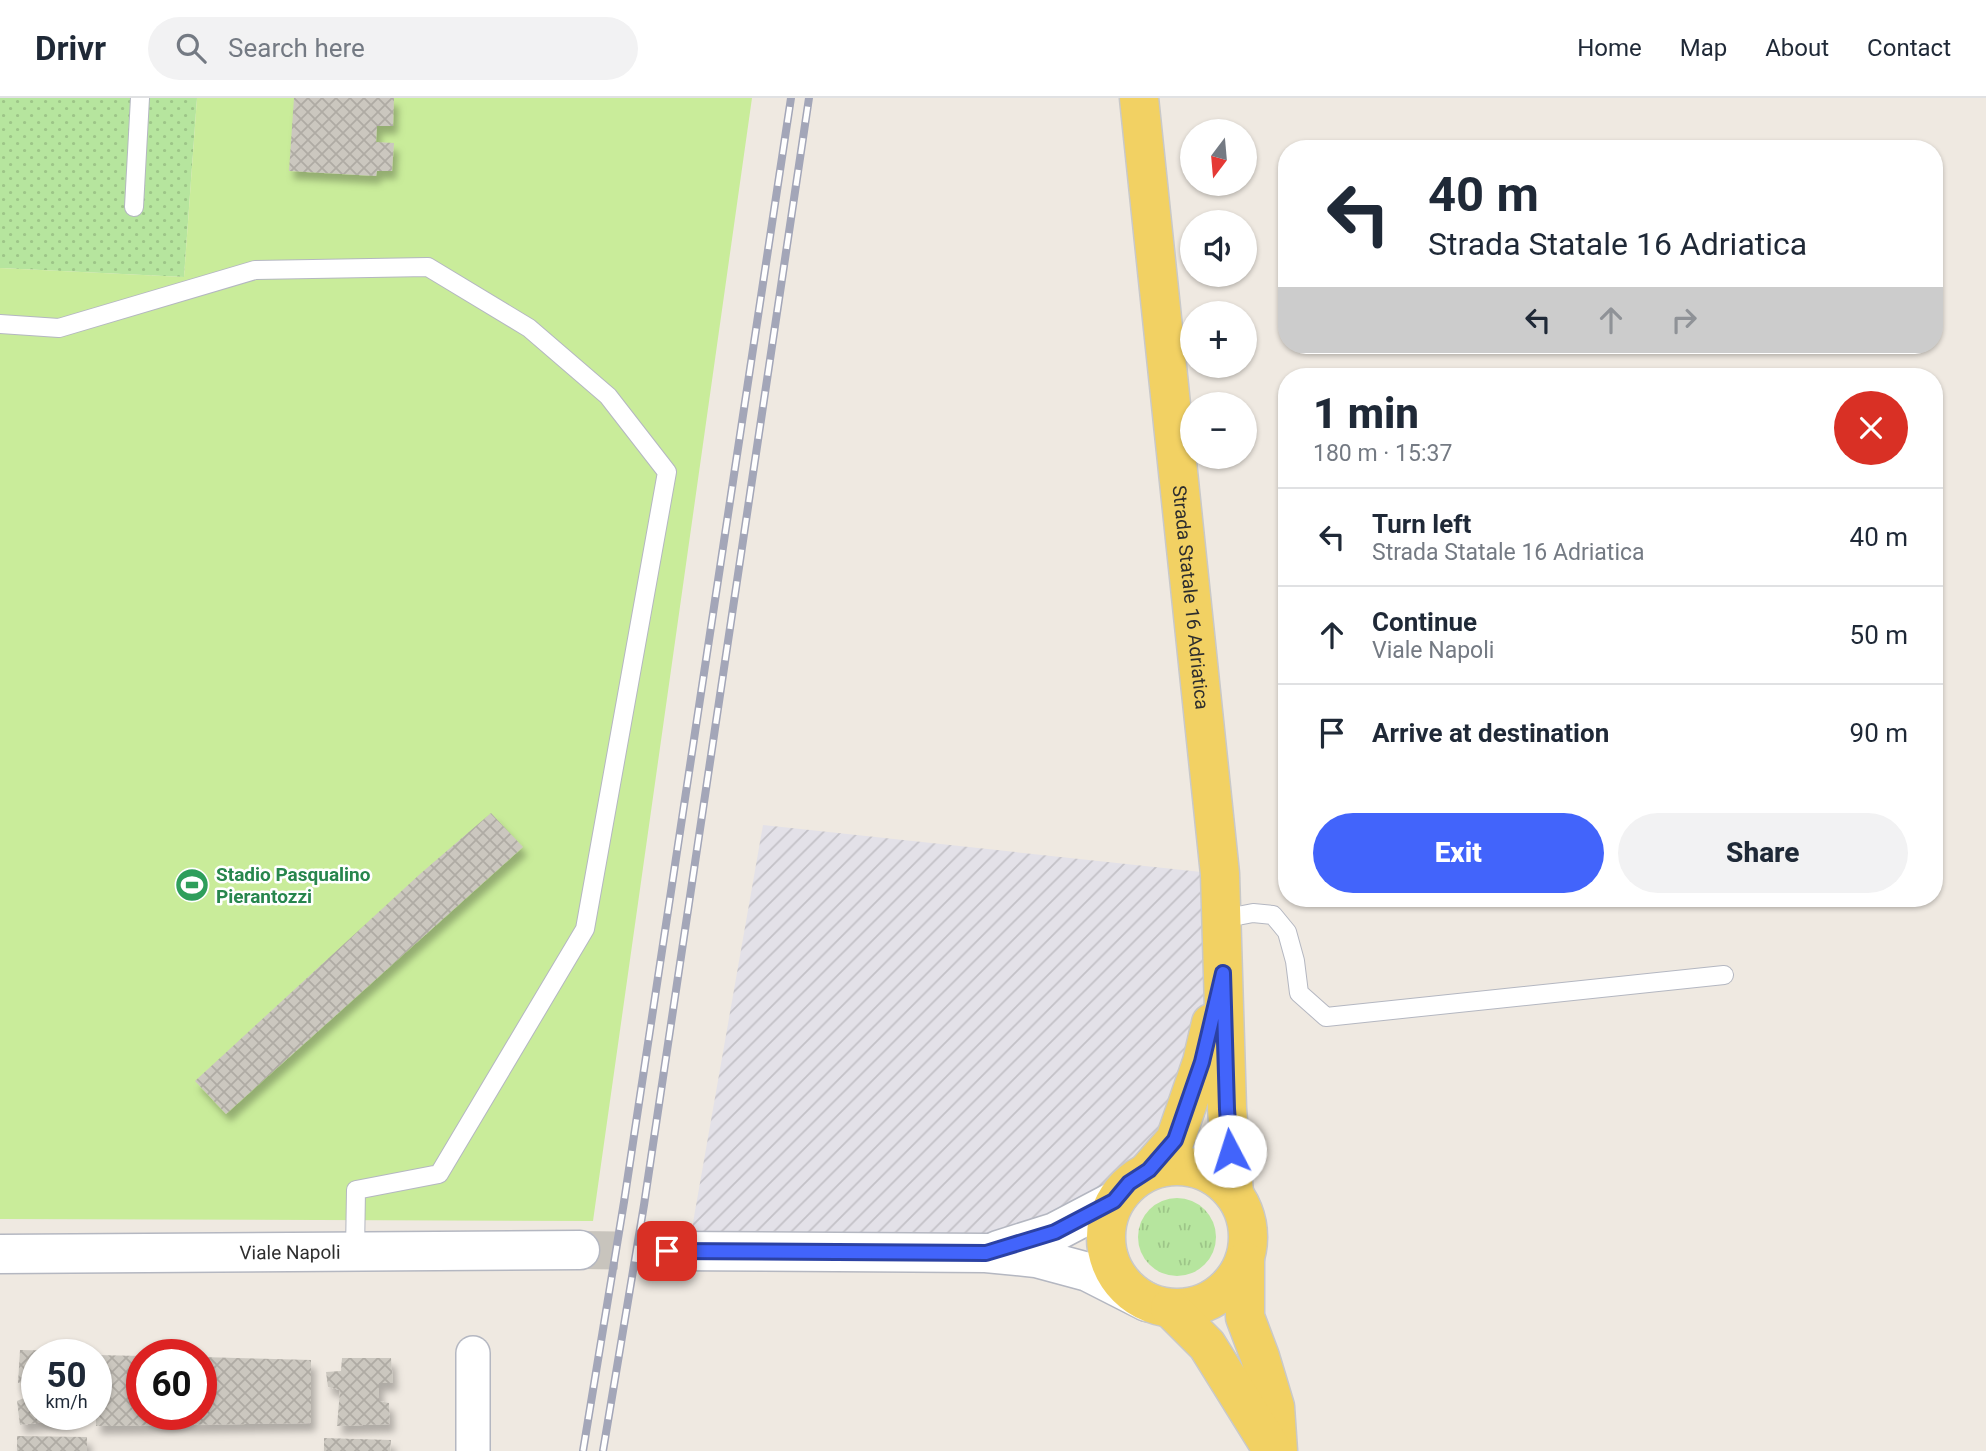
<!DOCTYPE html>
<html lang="en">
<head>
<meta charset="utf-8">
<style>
  :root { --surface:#fff; --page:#f2f2f3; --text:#1f2937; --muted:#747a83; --line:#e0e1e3; --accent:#4264fb }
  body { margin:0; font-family:Roboto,sans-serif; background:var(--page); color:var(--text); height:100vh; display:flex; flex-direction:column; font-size:26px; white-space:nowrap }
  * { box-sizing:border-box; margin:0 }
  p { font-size:23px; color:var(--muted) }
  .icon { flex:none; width:38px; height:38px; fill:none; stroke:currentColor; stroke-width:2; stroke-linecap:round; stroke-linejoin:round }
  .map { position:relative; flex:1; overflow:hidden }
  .details { position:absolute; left:1278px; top:270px; width:665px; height:539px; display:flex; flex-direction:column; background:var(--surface); border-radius:28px; box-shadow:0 2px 5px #0004 }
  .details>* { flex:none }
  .banner { position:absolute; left:1278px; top:42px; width:665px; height:214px; border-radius:28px; box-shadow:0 2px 5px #0004; background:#fff; color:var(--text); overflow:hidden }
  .needle { width:46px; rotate:196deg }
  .buttons { position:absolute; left:1180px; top:21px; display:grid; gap:14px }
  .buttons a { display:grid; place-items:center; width:77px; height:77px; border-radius:50%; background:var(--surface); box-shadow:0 2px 5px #0004; font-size:35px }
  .speed { position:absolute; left:21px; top:1241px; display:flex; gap:14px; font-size:35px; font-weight:700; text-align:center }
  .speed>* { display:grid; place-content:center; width:91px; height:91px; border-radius:50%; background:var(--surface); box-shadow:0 2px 5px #0004; line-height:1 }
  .speed small { font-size:18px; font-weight:400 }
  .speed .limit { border:10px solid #d22; background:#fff; color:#111 }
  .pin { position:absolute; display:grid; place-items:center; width:60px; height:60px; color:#fff; margin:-30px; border-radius:14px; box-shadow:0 4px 10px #0006 }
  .me { position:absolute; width:77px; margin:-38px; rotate:355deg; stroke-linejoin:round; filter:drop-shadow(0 0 5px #0008) }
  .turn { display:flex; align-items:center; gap:24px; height:147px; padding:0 35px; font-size:32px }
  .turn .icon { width:91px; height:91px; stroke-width:2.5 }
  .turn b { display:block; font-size:49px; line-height:60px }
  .lanes { display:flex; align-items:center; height:66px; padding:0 35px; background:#0003; justify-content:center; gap:35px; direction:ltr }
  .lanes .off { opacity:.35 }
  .round { display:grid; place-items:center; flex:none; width:74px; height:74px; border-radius:37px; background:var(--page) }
  .headline { display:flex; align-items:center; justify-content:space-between; height:119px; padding:0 35px }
  h1 { font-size:42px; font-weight:800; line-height:52px }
  .primary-button { display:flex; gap:14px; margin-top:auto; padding:14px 35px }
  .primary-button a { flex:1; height:80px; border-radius:42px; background:var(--accent); color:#fff; font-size:28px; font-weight:800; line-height:80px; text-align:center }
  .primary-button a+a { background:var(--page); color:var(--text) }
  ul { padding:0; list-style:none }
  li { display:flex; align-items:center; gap:21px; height:98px; padding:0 35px; border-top:2px solid var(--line) }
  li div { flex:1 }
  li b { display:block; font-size:26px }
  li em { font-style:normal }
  header { display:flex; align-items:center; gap:42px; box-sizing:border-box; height:98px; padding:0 35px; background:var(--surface); border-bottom:2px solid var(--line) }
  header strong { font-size:33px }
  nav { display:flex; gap:38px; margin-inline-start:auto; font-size:24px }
  .search { width:490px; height:63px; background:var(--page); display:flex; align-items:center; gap:18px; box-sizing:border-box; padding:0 24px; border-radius:38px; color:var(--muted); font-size:26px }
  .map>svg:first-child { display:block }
  .industrial { fill:url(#industrial-furrows) }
  .grass { fill:url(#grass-tufts) }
  .park { fill:url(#park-dots) }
  .pitch { fill:#c9ec9a }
  .building { fill:url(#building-cross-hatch); filter:url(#shadow) }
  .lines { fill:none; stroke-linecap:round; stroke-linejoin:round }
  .secondary-tunnel { stroke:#c8c4bd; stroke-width:38; stroke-dasharray:38 19; stroke-linecap:butt }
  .lane-casing { stroke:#b4b7c1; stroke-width:20 }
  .street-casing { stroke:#b4b7c1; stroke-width:36 }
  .secondary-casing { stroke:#b4b7c1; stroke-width:41 }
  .primary-casing { stroke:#c9c9c9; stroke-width:41 }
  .lane { stroke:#fff; stroke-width:18 }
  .street { stroke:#fff; stroke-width:33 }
  .secondary { stroke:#fff; stroke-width:38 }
  .primary { stroke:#f2d163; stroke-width:38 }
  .rail-casing { stroke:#a3a6b8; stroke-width:8 }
  .rail { stroke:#fff; stroke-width:5; stroke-dasharray:16; stroke-linecap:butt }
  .route-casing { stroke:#2b41a3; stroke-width:18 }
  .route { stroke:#4264fb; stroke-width:12 }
  .labels { text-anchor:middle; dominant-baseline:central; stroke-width:5; stroke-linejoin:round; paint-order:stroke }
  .street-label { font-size:19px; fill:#2e2e2e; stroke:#fff }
  .leisure-label { font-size:19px; font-weight:bold; fill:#27864d; stroke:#fff; text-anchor:start }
</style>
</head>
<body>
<header>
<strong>Drivr</strong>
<div class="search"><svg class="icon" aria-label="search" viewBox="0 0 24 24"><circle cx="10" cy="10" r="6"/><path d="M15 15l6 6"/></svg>Search here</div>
<nav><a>Home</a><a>Map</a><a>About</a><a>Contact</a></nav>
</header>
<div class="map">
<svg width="1986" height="1353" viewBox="0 0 1986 1353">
  <defs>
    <pattern id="industrial-furrows" width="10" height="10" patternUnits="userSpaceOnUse" patternTransform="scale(1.75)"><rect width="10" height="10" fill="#e3e1e8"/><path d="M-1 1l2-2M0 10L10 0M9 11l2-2" fill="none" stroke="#c3c1c7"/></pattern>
    <pattern id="grass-tufts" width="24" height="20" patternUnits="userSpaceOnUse" patternTransform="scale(1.75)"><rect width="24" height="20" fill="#b6e59e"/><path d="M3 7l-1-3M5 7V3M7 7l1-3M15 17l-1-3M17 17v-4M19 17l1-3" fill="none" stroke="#9dc588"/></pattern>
    <pattern id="park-dots" width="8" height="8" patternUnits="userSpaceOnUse" patternTransform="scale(1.75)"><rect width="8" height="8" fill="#b6e59e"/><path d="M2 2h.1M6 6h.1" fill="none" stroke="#9dc588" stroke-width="1.8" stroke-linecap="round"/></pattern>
    <pattern id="building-cross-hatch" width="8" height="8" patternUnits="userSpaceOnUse" patternTransform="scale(1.75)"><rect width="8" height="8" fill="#cbc7bf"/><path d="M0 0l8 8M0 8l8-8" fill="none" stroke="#afaba4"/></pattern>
    <filter id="shadow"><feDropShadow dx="4.5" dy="8" stdDeviation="3.5" flood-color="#0004"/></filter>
  </defs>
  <rect width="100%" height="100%" fill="#efe9e1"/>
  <path class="industrial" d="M763,727L1220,776L1223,859L1149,1072L1114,1103L1055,1134L688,1153Z"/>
  <path class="grass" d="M1138 1139a39 39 0 1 1 78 0a39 39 0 1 1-78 0Z"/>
  <path class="park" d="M0,0H197L184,179L0,170Z"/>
  <path class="pitch" d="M197,0H752L593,1123L0,1121V170L184,179Z"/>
  <path class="building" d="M294,0H394L393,28H377L376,44L394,45L392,73H377L376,78L289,73Z
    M491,715L523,749L226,1016L195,983L420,776Z
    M20,1252L71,1253L70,1256H37V1316H70L69,1321L20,1327L17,1303L31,1297L32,1283L18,1285Z
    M96,1257L142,1258V1316H201V1259L311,1262V1325L96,1328Z
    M342,1260H391L393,1285H379V1303L389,1305L390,1326L337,1328L340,1292L328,1289L326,1274L341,1273Z
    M17,1338L87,1339V1353H17Z
    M324,1340L391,1342L390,1353H324Z"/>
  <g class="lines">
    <path class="secondary-tunnel" d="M580,1152L666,1153"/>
    <g class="lane-casing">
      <path id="lane" d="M134,109L140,0
        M0,226L59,230L255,172L428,169L529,230L608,298L667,374L585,831L439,1076L356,1092L355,1154
        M1222,821L1253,815L1273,817L1287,834L1295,863L1299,895L1326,919L1724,877"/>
    </g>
    <g class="street-casing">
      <path id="street" d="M473,1353V1255"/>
    </g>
    <g class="secondary-casing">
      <g id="secondary">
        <path d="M998,1152L1055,1134L1114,1103"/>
        <path d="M666,1153L986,1155L1036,1160L1088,1174L1147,1204"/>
        <path id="s1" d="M0,1156L580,1152"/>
      </g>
    </g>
    <g class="primary-casing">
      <g id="primary">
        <path id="s2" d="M1139,0L1220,776L1227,1011L1234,1095"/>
        <circle cx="1177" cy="1139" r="71"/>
        <path d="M1149,1072L1175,1042L1202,964L1211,925"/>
        <path d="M1245,1163V1219L1260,1259L1275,1309L1278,1353"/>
        <path d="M1170,1210L1207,1247L1273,1353"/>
      </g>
    </g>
    <use href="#lane" class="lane"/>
    <use href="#street" class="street"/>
    <use href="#secondary" class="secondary"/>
    <use href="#primary" class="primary"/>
    <g class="rail-casing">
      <path id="rail" d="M583,1353L624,1104L791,0
        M603,1353L644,1107L809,0"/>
    </g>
    <use href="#rail" class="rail"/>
  </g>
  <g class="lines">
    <g class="route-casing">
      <path id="route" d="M667,1153L986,1155L1055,1134L1114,1103L1129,1085L1149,1072L1175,1042L1202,964L1223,875L1227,1011L1230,1053"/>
    </g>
    <use href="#route" class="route"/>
  </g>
  <defs>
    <g id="stadium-disc" transform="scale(1.75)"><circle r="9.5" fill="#2e9e5b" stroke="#fff"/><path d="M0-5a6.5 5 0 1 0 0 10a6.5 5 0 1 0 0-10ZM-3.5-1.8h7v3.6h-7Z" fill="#fff"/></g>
  </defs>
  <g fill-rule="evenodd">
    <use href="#stadium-disc" x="192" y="787"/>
  </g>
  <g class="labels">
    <g class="street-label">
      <text stroke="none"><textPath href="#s2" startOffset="502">Strada Statale 16 Adriatica</textPath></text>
      <text stroke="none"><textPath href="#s1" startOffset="290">Viale Napoli</textPath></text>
    </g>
    <g class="leisure-label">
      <text x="216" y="776">Stadio Pasqualino<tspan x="216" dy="22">Pierantozzi</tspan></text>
    </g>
  </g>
</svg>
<div class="buttons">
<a><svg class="needle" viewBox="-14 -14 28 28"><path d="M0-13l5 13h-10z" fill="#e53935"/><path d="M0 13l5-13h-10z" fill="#747a83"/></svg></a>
<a><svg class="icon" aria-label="sound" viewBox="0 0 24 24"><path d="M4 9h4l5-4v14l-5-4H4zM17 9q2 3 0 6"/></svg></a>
<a>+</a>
<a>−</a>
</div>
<div class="speed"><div>50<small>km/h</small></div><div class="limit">60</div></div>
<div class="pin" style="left:667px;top:1153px;background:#d93025"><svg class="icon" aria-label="arrive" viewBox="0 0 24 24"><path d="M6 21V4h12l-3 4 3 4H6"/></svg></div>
<svg class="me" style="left:1230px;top:1053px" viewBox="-20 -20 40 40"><circle r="19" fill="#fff"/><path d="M0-13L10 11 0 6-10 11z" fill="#4264fb"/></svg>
<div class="banner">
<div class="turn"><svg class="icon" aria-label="left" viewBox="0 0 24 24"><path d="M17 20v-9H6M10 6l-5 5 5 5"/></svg><div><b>40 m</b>Strada Statale 16 Adriatica</div></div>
<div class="lanes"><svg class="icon" aria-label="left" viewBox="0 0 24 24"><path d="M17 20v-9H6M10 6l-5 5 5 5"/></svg><svg class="icon off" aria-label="ahead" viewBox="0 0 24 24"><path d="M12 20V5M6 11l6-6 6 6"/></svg><svg class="icon off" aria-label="right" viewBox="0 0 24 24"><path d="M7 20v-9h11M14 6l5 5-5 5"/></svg></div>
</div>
<section class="details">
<div class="headline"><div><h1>1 min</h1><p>180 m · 15:37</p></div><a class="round" style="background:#d93025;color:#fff"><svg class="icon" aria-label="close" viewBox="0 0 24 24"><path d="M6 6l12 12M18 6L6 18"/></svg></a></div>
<ul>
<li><svg class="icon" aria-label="left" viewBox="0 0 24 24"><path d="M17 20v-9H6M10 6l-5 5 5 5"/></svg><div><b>Turn left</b><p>Strada Statale 16 Adriatica</p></div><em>40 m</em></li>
<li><svg class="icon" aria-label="ahead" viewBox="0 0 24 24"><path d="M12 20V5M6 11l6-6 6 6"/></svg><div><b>Continue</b><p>Viale Napoli</p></div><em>50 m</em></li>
<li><svg class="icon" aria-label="arrive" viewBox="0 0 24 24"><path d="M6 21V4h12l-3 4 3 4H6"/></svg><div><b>Arrive at destination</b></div><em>90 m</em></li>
</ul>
<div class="primary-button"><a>Exit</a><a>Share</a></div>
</section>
</div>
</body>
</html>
